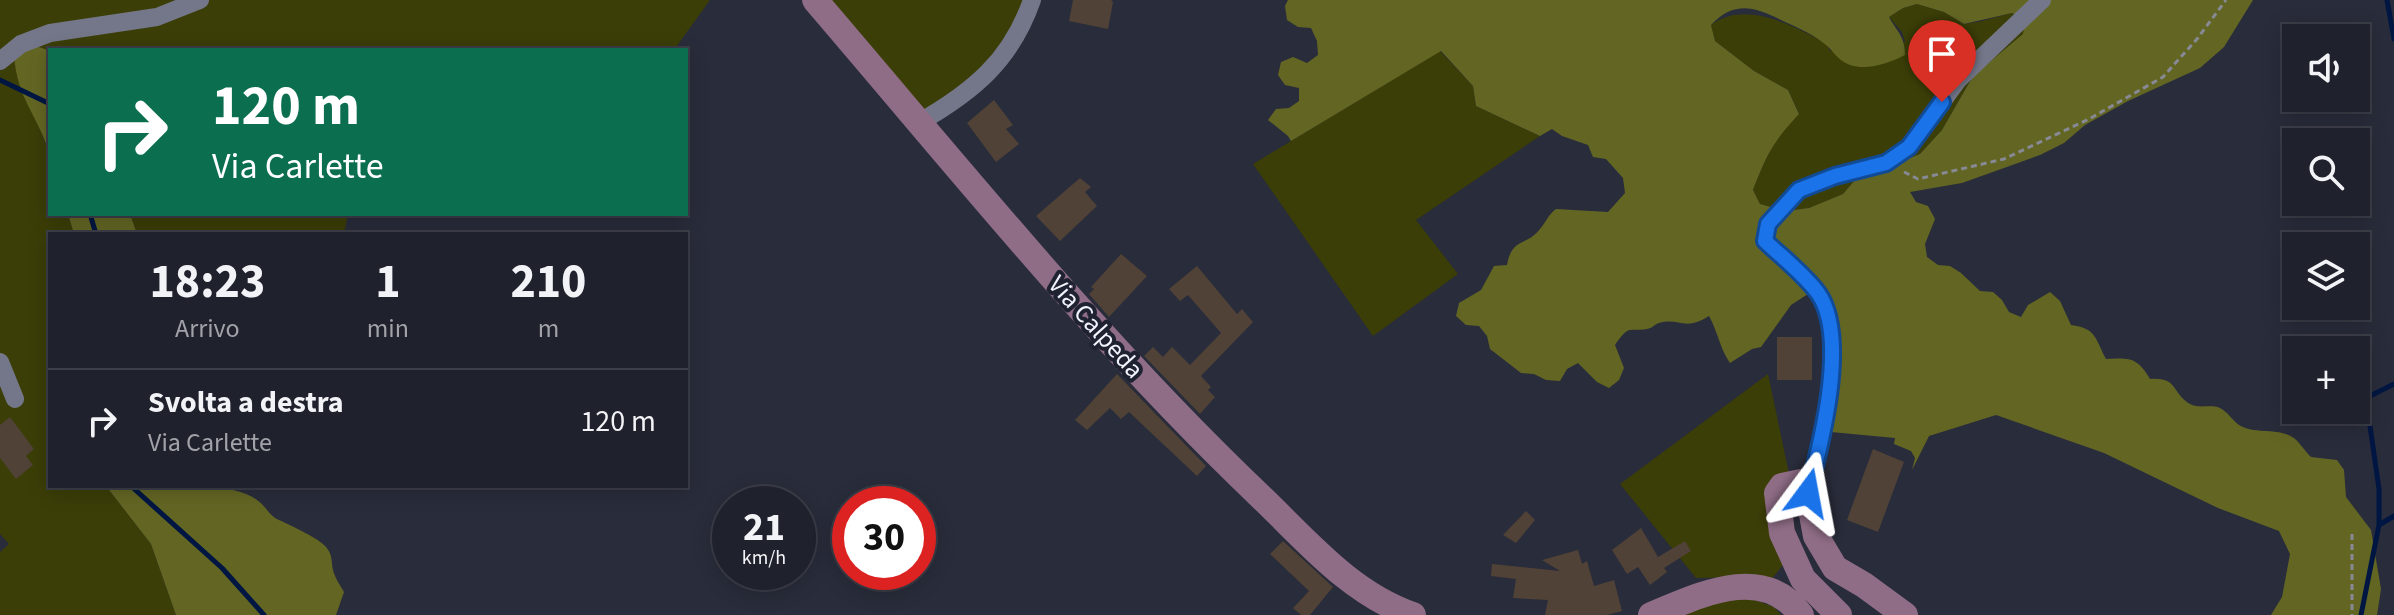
<!DOCTYPE html>
<html lang="it">
<head>
<meta charset="utf-8">
<style>
  :root { --surface:#1f212c; --page:#272934; --text:#f1f3f6; --muted:#a1a3a9; --line:#3c3e48 }
  body { margin:0; font-family:"Source Sans 3",sans-serif; background:var(--page); color:var(--text); height:100vh; display:flex; flex-direction:column; font-size:30px; white-space:nowrap }
  * { box-sizing:border-box; margin:0 }
  p { font-size:26px; color:var(--muted) }
  .icon { flex:none; width:44px; height:44px; fill:none; stroke:currentColor; stroke-width:2; stroke-linecap:round; stroke-linejoin:round }
  .map { position:relative; flex:1; overflow:hidden }
  .drawer { position:absolute; left:48px; top:232px; width:640px; height:256px; display:flex; flex-direction:column; background:var(--surface); border-radius:0px; box-shadow:0 4px 20px #0003,0 0 0 2px var(--line) }
  .drawer>* { flex:none }
  .banner { position:absolute; left:48px; top:48px; width:640px; height:168px; border-radius:0px; box-shadow:0 4px 20px #0003,0 0 0 2px var(--line); background:#0b6e4f; color:#fff; overflow:hidden }
  .tools { position:absolute; left:2282px; top:24px; display:grid; gap:16px }
  .tools a { display:grid; place-items:center; width:88px; height:88px; border-radius:0px; background:var(--surface); box-shadow:0 4px 20px #0003,0 0 0 2px var(--line); font-size:40px }
  .speed { position:absolute; left:712px; top:486px; display:flex; gap:16px; font-size:40px; font-weight:700; text-align:center }
  .speed>* { display:grid; place-content:center; width:104px; height:104px; border-radius:50%; background:var(--surface); box-shadow:0 4px 20px #0003,0 0 0 2px var(--line); line-height:1 }
  .speed small { font-size:20px; font-weight:400 }
  .speed .limit { border:12px solid #d22; background:#fff; color:#111 }
  .pin { position:absolute; display:grid; place-items:center; width:68px; height:68px; color:#fff; margin:-82px -34px; border-radius:50% 50% 50% 0; rotate:-45deg; box-shadow:0 0 8px #0007 }
  .pin .icon { rotate:45deg }
  .me { position:absolute; width:88px; margin:-44px; rotate:13deg; stroke-linejoin:round; filter:drop-shadow(0 0 6px #0008) }
  .turn { display:flex; align-items:center; gap:28px; height:168px; padding:0 32px; font-size:36px }
  .turn .icon { width:104px; height:104px; stroke-width:2.5 }
  .turn b { display:block; font-size:56px; line-height:68px }
  .eta { display:flex; justify-content:space-evenly; align-items:center; height:136px; text-align:center }
  .eta b { font-size:48px; font-weight:700; line-height:56px }
  ul { padding:0; list-style:none }
  li { display:flex; align-items:center; gap:24px; height:104px; padding:0 32px; border-top:2px solid var(--line) }
  li div { flex:1 }
  li b { display:block; font-size:30px }
  li em { font-style:normal }
  .map>svg:first-child { display:block }
  .green { fill:#3b3e07 }
  .forest { fill:#636623; fill-rule:evenodd }
  .lines { fill:none; stroke-linecap:round; stroke-linejoin:round }
  .stream { stroke:#001642; stroke-width:5 }
  .building { fill:#504237 }
  .path { stroke:#878995; stroke-width:3; stroke-dasharray:6 4; stroke-linecap:butt }
  .street { stroke:#747789; stroke-width:18 }
  .secondary { stroke:#8f6d86; stroke-width:26 }
  .route-casing { stroke:#114b97; stroke-width:20 }
  .route { stroke:#1a73e8; stroke-width:14 }
  .labels { text-anchor:middle; dominant-baseline:central; stroke-width:8; stroke-linejoin:round; paint-order:stroke }
  .street-label { font-size:26px; fill:#f1f3fd; stroke:#1f2230 }
</style>
</head>
<body>
<div class="map">
<svg width="2394" height="615" viewBox="0 0 2394 615">
  <rect width="100%" height="100%" fill="#292c3a"/>
  <path class="green" d="M0,0H710L674,50H50V55L45,49L39,126L50,156V214H68L74,234H50L48,414L50,486H106L151,544L176,615H0V552L9,544L0,534Z
    M816,0H1032L1006,45L918,124Z
    M1917,4L1944,12L1964,24L1978,22L2012,13L2025,21L2024,34L1973,76L1942,130L1920,154L1855,180L1843,194L1809,208L1786,211L1760,204L1753,190C1766,156 1774,140 1799,113L1788,90L1754,71L1715,41L1711,25C1745,0 1790,24 1826,43L1830,51L1905,42L1902,32L1889,17L1903,8Z
    M1440,51L1473,86L1476,106L1540,136L1416,220L1458,274L1373,336L1253,164Z
    M130,214H348L344,234H137Z
    M1768,374L1791,483L1783,565L1769,582L1751,577L1696,578L1620,484Z
    M1747,597L1774,607L1781,615H1660Z"/>
  <path class="forest" d="M1288,0H2253L2224,47L2200,68L2128,101L2085,125L2064,143L2040,155L1962,183L1910,192L1916,202L1928,206L1935,219L1925,244L1927,257L1938,265L1950,266L1961,273L1980,291L1993,292L2002,300L2009,312L2021,317L2028,305L2050,292L2060,301L2071,325C2096,328 2095,338 2106,359C2130,358 2137,357 2150,379C2179,377 2171,393 2190,404C2199,409 2211,404 2220,408C2228,412 2232,420 2239,425C2256,435 2278,427 2294,438C2300,443 2305,451 2311,457L2337,460L2344,470L2346,497L2371,530L2381,589L2377,615H2271L2282,597L2290,554L2279,531L2218,508L2104,453L1996,415L1929,436L1912,470L1915,458L1911,451L1894,444L1895,438L1831,432L1839,341L1808,294L1791,305L1761,347L1752,349L1730,363C1720,349 1718,332 1709,316C1684,332 1680,317 1659,323C1653,325 1653,328 1647,329C1627,332 1630,324 1615,345L1624,368L1619,380L1609,388L1597,382L1578,363L1567,369L1560,381L1546,380L1534,374L1521,373L1490,349L1487,336L1479,326L1466,325L1456,316L1459,303L1481,290L1494,266L1507,265C1512,237 1526,247 1540,229C1546,222 1548,215 1556,209L1608,212L1625,193L1623,178L1606,159L1593,157L1588,145L1562,136L1552,129L1540,136L1476,106L1473,86L1441,51L1291,141L1288,136L1268,120L1276,109L1289,108L1299,101V88L1285,85L1278,75L1281,62L1293,57L1307,63L1318,55L1317,41L1311,28L1298,27L1287,20L1285,6ZM1917,4L1944,12L1964,24L2012,13L2025,21L2023,34L1973,76L1942,130L1920,154L1855,180L1843,194L1809,208L1786,211L1760,204L1753,190C1767,154 1773,142 1799,114L1788,90L1754,71L1715,41L1711,25C1735,0 1755,7 1783,21C1796,27 1811,33 1822,42C1833,49 1836,60 1850,65C1868,71 1889,63 1905,55C1905,36 1897,32 1889,17L1903,8Z
    M32,45L45,49L50,55V156C39,116 17,100 14,55Z
    M68,214H130L137,234H74Z
    M106,486C144,486 226,478 257,500C266,506 269,516 279,520C290,525 320,539 326,547C333,555 331,561 333,570C335,578 340,585 344,592L336,615H176L151,544Z"/>
  <g class="lines">
    <path class="stream" d="M2387,0L2394,39
      M0,80L50,104
      M90,214L96,234
      M131,486L222,568L264,615
      M2379,525V489L2366,398L2394,384
      M2361,615L2379,525L2394,516"/>
  </g>
  <path class="building" d="M1073,0H1111L1113,2L1108,29L1069,21Z
    M994,100L1013,125L1006,129L1019,144L996,162L967,123Z
    M1080,178L1091,187L1085,192L1097,206L1060,241L1036,216Z
    M1121,254L1147,276L1109,317L1089,294L1094,289L1091,287Z
    M1197,266L1237,314L1242,309L1253,322L1201,376L1211,387L1208,390L1215,397L1200,414L1144,356L1153,347L1163,357L1172,347L1190,365L1221,333L1188,295L1180,301L1169,289Z
    M1777,337H1812V380H1777Z
    M1117,374L1206,466L1197,476L1129,412L1121,419L1110,408L1087,430L1075,420Z
    M10,417L34,449L26,456L33,465L16,479L0,458V425Z
    M1873,449L1904,462L1878,532L1847,520Z
    M1526,511L1535,520L1516,543L1503,535Z
    M1641,528L1658,557L1685,541L1691,551L1664,568L1667,572L1650,585L1638,567L1627,574L1612,550Z
    M1283,541L1333,587L1310,615H1301L1293,608L1309,591L1270,554Z
    M1578,550L1582,564L1587,561L1594,586L1614,580L1622,611L1607,615H1545L1548,600L1513,598L1516,579L1491,576L1492,564L1560,571L1542,560Z"/>
  <g class="lines">
    <path class="path" d="M1904,172L1918,179L2004,159L2089,119L2163,77L2197,39L2226,0
      M2352,534V615"/>
    <path class="street" d="M0,61L21,44L50,33L157,17L200,0
      M920,122C974,91 1011,60 1032,0
      M0,362L15,399
      M1808,493C1821,444 1849,337 1818,293C1804,274 1783,258 1765,241L1768,224L1799,190L1835,176L1886,163L1909,147L1958,80L2042,0"/>
    <path class="secondary" d="M815,0C960,169 1099,343 1261,497C1307,541 1351,594 1413,615
      M1651,615C1698,596 1763,562 1801,615
      M1839,615L1803,579L1782,533L1777,493L1782,486L1801,482L1808,493L1816,536L1835,568L1864,585L1905,615"/>
  </g>
  <g class="lines">
    <g class="route-casing">
      <path id="route" d="M1808,493C1821,444 1849,337 1818,293C1804,274 1783,258 1765,241L1768,224L1799,190L1835,176L1886,163L1909,147L1942,102"/>
    </g>
    <use href="#route" class="route"/>
  </g>
  <g class="labels">
    <g class="street-label">
      <text transform="translate(1096 327) rotate(48)">Via Calpeda</text>
    </g>
  </g>
</svg>
<div class="tools">
<a><svg class="icon" aria-label="sound" viewBox="0 0 24 24"><path d="M4 9h4l5-4v14l-5-4H4zM17 9q2 3 0 6"/></svg></a>
<a><svg class="icon" aria-label="search" viewBox="0 0 24 24"><circle cx="10" cy="10" r="6"/><path d="M15 15l6 6"/></svg></a>
<a><svg class="icon" aria-label="layers" viewBox="0 0 24 24"><path d="M12 4l9 5-9 5-9-5zM3 14l9 5 9-5"/></svg></a>
<a>+</a>
</div>
<div class="speed"><div>21<small>km/h</small></div><div class="limit">30</div></div>
<div class="pin" style="left:1942px;top:102px;background:#d93025"><svg class="icon" aria-label="arrive" viewBox="0 0 24 24"><path d="M6 21V4h12l-3 4 3 4H6"/></svg></div>
<svg class="me" style="left:1808px;top:493px" viewBox="-20 -20 40 40"><path d="M0-17L14 15 0 8-14 15z" fill="#1a73e8" stroke="#fff" stroke-width="4"/></svg>
<div class="banner">
<div class="turn"><svg class="icon" aria-label="right" viewBox="0 0 24 24"><path d="M7 20v-9h11M14 6l5 5-5 5"/></svg><div><b>120 m</b>Via Carlette</div></div>
</div>
<section class="drawer">
<div class="eta">
<div><b>18:23</b><p>Arrivo</p></div>
<div><b>1</b><p>min</p></div>
<div><b>210</b><p>m</p></div>
</div>
<ul>
<li><svg class="icon" aria-label="right" viewBox="0 0 24 24"><path d="M7 20v-9h11M14 6l5 5-5 5"/></svg><div><b>Svolta a destra</b><p>Via Carlette</p></div><em>120 m</em></li>
</ul>
</section>
</div>
</body>
</html>
